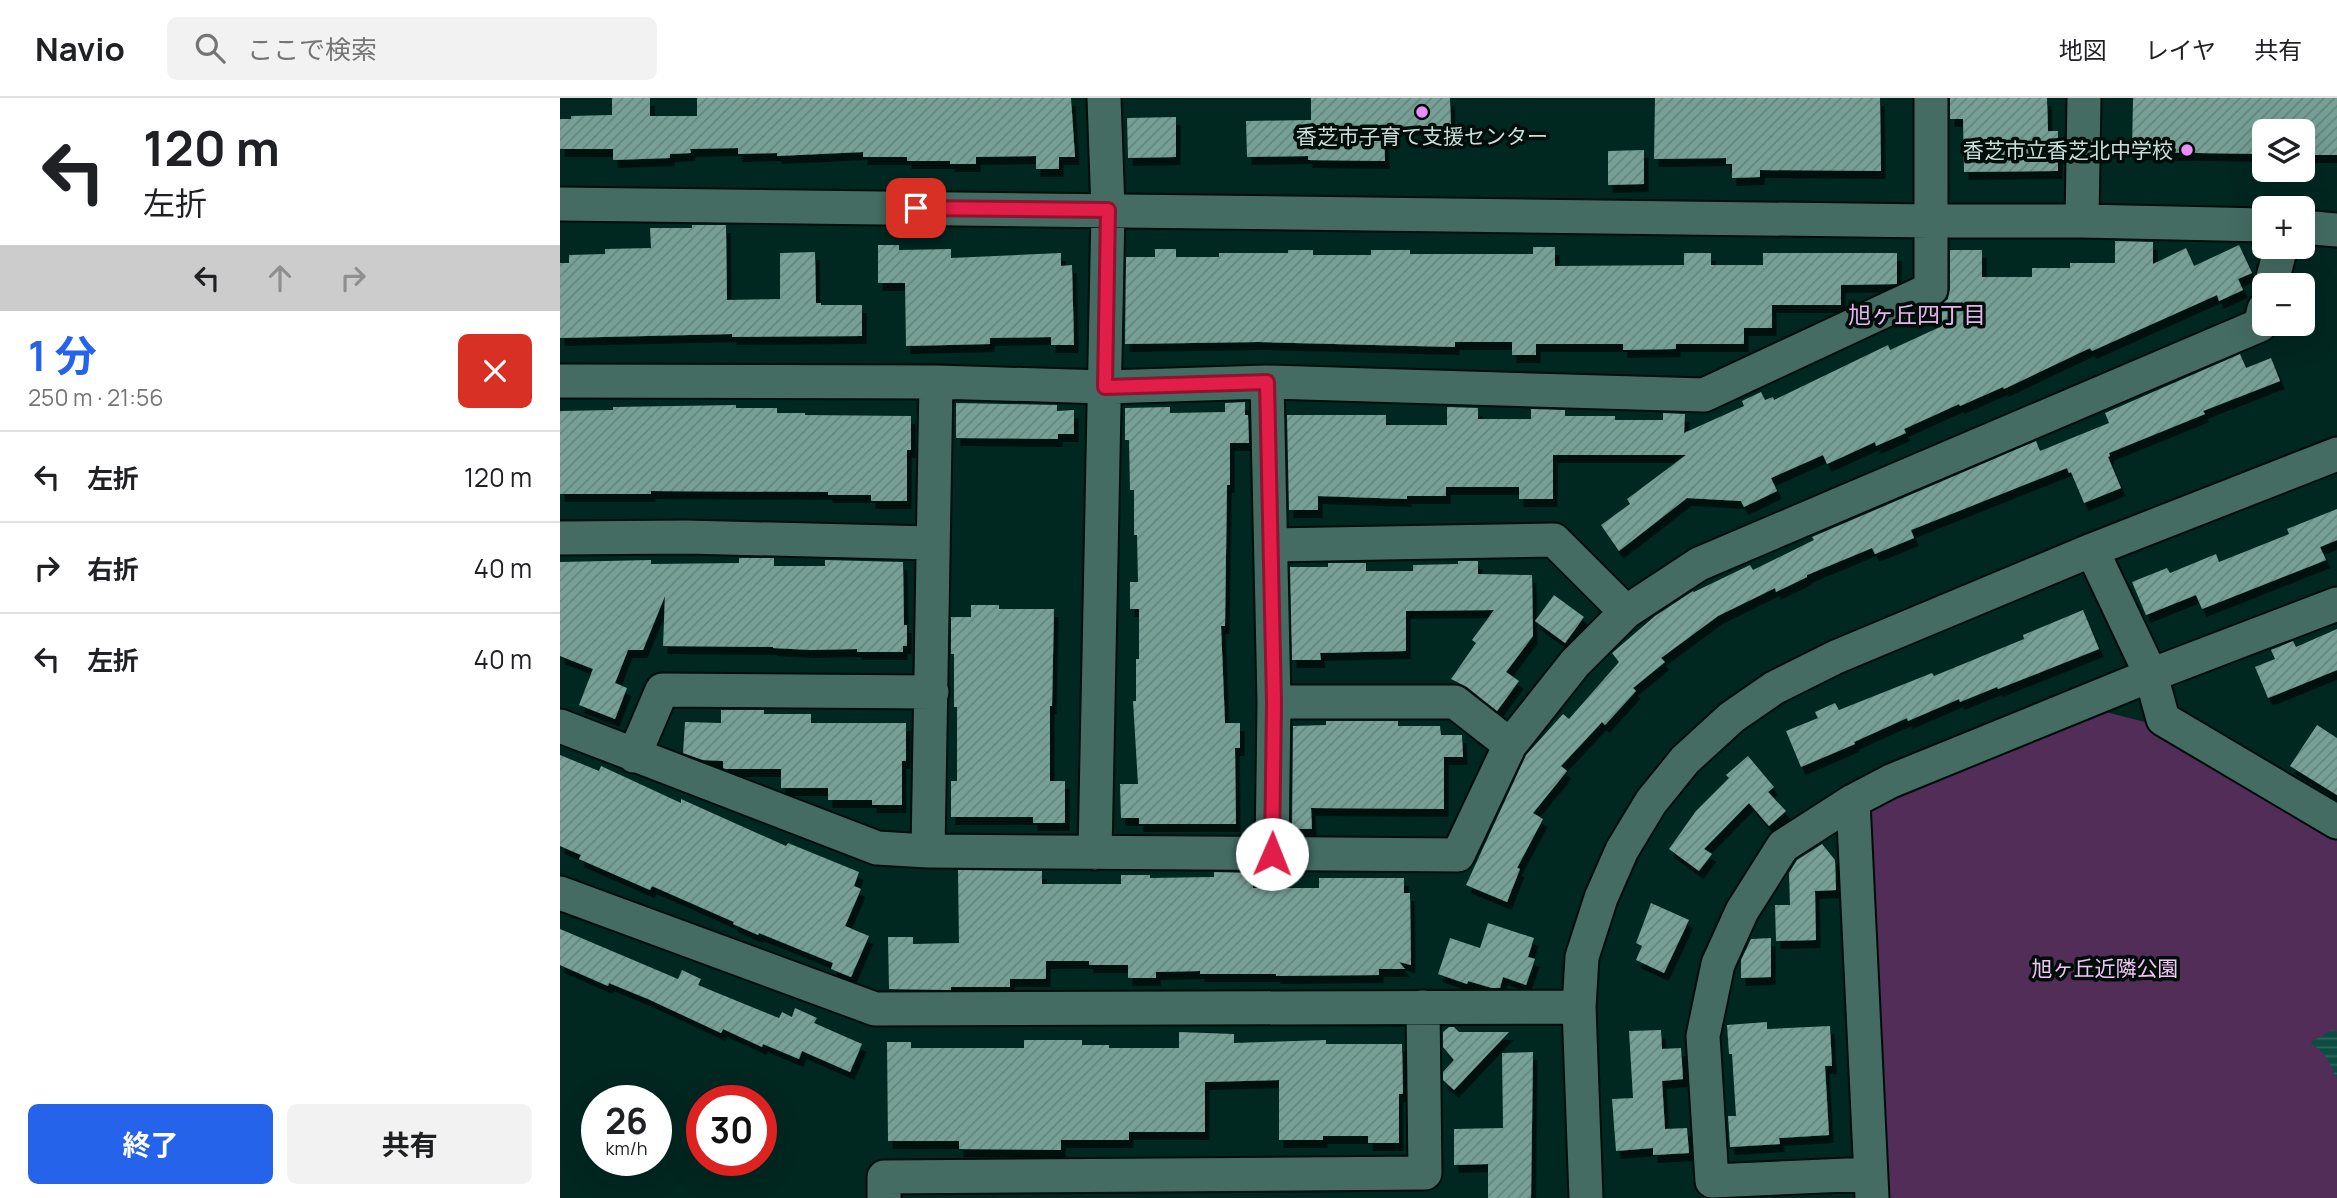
<!DOCTYPE html>
<html lang="ja">
<head>
<meta charset="utf-8">
<style>
  :root { --surface:#fff; --page:#f2f2f2; --text:#202124; --muted:#757577; --line:#e0e0e0; --accent:#2563eb }
  body { margin:0; font-family:Manrope,"Noto Sans JP",sans-serif; background:var(--page); color:var(--text); height:100vh; display:flex; flex-direction:column; font-size:26px; white-space:nowrap }
  * { box-sizing:border-box; margin:0 }
  p { font-size:23px; color:var(--muted) }
  .icon { flex:none; width:38px; height:38px; fill:none; stroke:currentColor; stroke-width:2; stroke-linecap:round; stroke-linejoin:round }
  .map { position:relative; flex:1; overflow:hidden }
  .side { display:flex; flex-direction:column; background:var(--surface); width:560px }
  .side>* { flex:none }
  .banner { background:#fff; color:var(--text); overflow:hidden }
  .buttons { position:absolute; left:1692px; top:21px; display:grid; gap:14px }
  .buttons a { display:grid; place-items:center; width:63px; height:63px; border-radius:10px; background:var(--surface); box-shadow:0 7px 28px #0002; font-size:35px }
  .speed { position:absolute; left:21px; top:987px; display:flex; gap:14px; font-size:35px; font-weight:700; text-align:center }
  .speed>* { display:grid; place-content:center; width:91px; height:91px; border-radius:50%; background:var(--surface); box-shadow:0 7px 28px #0002; line-height:1 }
  .speed small { font-size:18px; font-weight:400 }
  .speed .limit { border:10px solid #d22; background:#fff; color:#111 }
  .pin { position:absolute; display:grid; place-items:center; width:60px; height:60px; color:#fff; margin:-30px; border-radius:14px; box-shadow:0 4px 10px #0006 }
  .me { position:absolute; width:77px; margin:-38px; rotate:1deg; stroke-linejoin:round; filter:drop-shadow(0 0 5px #0008) }
  .turn { display:flex; align-items:center; gap:24px; height:147px; padding:0 28px; font-size:32px }
  .turn .icon { width:91px; height:91px; stroke-width:2.5 }
  .turn b { display:block; font-size:49px; line-height:60px }
  .lanes { display:flex; align-items:center; height:66px; padding:0 28px; background:#0003; justify-content:center; gap:35px; direction:ltr }
  .lanes .off { opacity:.35 }
  .round { display:grid; place-items:center; flex:none; width:74px; height:74px; border-radius:10px; background:var(--page) }
  .summary { display:flex; align-items:center; justify-content:space-between; height:119px; padding:0 28px }
  h1 { font-size:42px; font-weight:700; line-height:52px; color:var(--accent) }
  .action { display:flex; gap:14px; margin-top:auto; padding:14px 28px }
  .action a { flex:1; height:80px; border-radius:10px; background:var(--accent); color:#fff; font-size:28px; font-weight:700; line-height:80px; text-align:center }
  .action a+a { background:var(--page); color:var(--text) }
  ul { padding:0; list-style:none }
  li { display:flex; align-items:center; gap:21px; height:91px; padding:0 28px; border-top:2px solid var(--line) }
  li div { flex:1 }
  li b { display:block; font-size:26px }
  li em { font-style:normal }
  header { display:flex; align-items:center; gap:42px; box-sizing:border-box; height:98px; padding:0 35px; background:var(--surface); border-bottom:2px solid var(--line) }
  header strong { font-size:33px }
  nav { display:flex; gap:38px; margin-inline-start:auto; font-size:24px }
  .search { width:490px; height:63px; background:var(--page); display:flex; align-items:center; gap:18px; box-sizing:border-box; padding:0 24px; border-radius:10px; color:var(--muted); font-size:26px }
  main { display:flex; flex:1; min-height:0 }
  .map>svg:first-child { display:block }
  .park { fill:#522d57 }
  .water { fill:url(#water-rules) }
  .building { fill:url(#building-hatch); filter:url(#shadow) }
  .lines { fill:none; stroke-linecap:round; stroke-linejoin:round }
  .minor-casing { stroke:#000d09; stroke-width:37 }
  .minor { stroke:#446c63; stroke-width:33 }
  .route-casing { stroke:#92132f; stroke-width:18 }
  .route { stroke:#e11d48; stroke-width:12 }
  .poi-dot { fill:#ec8cfa; stroke:#010d09; stroke-width:2.5 }
  .labels { text-anchor:middle; dominant-baseline:central; stroke-width:7; stroke-linejoin:round; paint-order:stroke }
  .poi-label { font-size:21px; fill:#c9dfd9; stroke:#010d09 }
  .park-label { font-size:21px; fill:#f1c4f6; stroke:#010d09 }
  .neighbourhood-label { font-size:23px; fill:#e8b3ef; stroke:#010d09 }
</style>
</head>
<body>
<header>
<strong>Navio</strong>
<div class="search"><svg class="icon" aria-label="search" viewBox="0 0 24 24"><circle cx="10" cy="10" r="6"/><path d="M15 15l6 6"/></svg>ここで検索</div>
<nav><a>地図</a><a>レイヤ</a><a>共有</a></nav>
</header>
<main>
<section class="side">
<div class="banner">
<div class="turn"><svg class="icon" aria-label="left" viewBox="0 0 24 24"><path d="M17 20v-9H6M10 6l-5 5 5 5"/></svg><div><b>120 m</b>左折</div></div>
<div class="lanes"><svg class="icon" aria-label="left" viewBox="0 0 24 24"><path d="M17 20v-9H6M10 6l-5 5 5 5"/></svg><svg class="icon off" aria-label="ahead" viewBox="0 0 24 24"><path d="M12 20V5M6 11l6-6 6 6"/></svg><svg class="icon off" aria-label="right" viewBox="0 0 24 24"><path d="M7 20v-9h11M14 6l5 5-5 5"/></svg></div>
</div>
<div class="summary"><div><h1>1 分</h1><p>250 m · 21:56</p></div><a class="round" style="background:#d93025;color:#fff"><svg class="icon" aria-label="close" viewBox="0 0 24 24"><path d="M6 6l12 12M18 6L6 18"/></svg></a></div>
<ul>
<li><svg class="icon" aria-label="left" viewBox="0 0 24 24"><path d="M17 20v-9H6M10 6l-5 5 5 5"/></svg><div><b>左折</b></div><em>120 m</em></li>
<li><svg class="icon" aria-label="right" viewBox="0 0 24 24"><path d="M7 20v-9h11M14 6l5 5-5 5"/></svg><div><b>右折</b></div><em>40 m</em></li>
<li><svg class="icon" aria-label="left" viewBox="0 0 24 24"><path d="M17 20v-9H6M10 6l-5 5 5 5"/></svg><div><b>左折</b></div><em>40 m</em></li>
</ul>
<div class="action"><a>終了</a><a>共有</a></div>
</section>
<div class="map">
<svg width="1777" height="1100" viewBox="0 0 1777 1100">
  <defs>
    <pattern id="water-rules" width="6" height="5" patternUnits="userSpaceOnUse" patternTransform="scale(1.75)"><rect width="6" height="5" fill="#0b4d42"/><path d="M0 2.5h6" fill="none" stroke="#2d665d"/></pattern>
    <pattern id="building-hatch" width="6" height="6" patternUnits="userSpaceOnUse" patternTransform="scale(1.75)"><rect width="6" height="6" fill="#76a096"/><path d="M-1 1l2-2M0 6l6-6M5 7l2-2" fill="none" stroke="#65847c"/></pattern>
    <filter id="shadow"><feDropShadow dx="4.5" dy="8" stdDeviation="0" flood-color="#0009"/></filter>
  </defs>
  <rect width="100%" height="100%" fill="#002720"/>
  <path class="park" d="M1538,612L1589,625L1777,742V1100H1325L1308,713Z"/>
  <path class="water" d="M1772,932L1777,934V981C1770,965 1765,953 1750,945Z"/>
  <path class="building" d="M52,0H90V18H137V0H511L515,59H499V71H476V58L416,59V66H390V63H347V59H303V54L217,58V55L178,56V50L130,51L131,55L110,56V60L53,62V51H0V21H11V18L52,17Z
    M751,0H890L891,29L824,30L825,63L748,62V58L687,59L686,23L751,22Z
    M1095,0H1320L1321,73L1200,72V79L1172,80V66H1166V60L1094,61Z
    M1390,0H1487L1488,33H1498V73L1404,74L1403,21H1390Z
    M1573,0H1777V57H1743V33H1704V56L1572,54Z
    M616,19V59L568,60L567,20Z
    M1084,52V86L1048,87V53Z
    M132,127H166L167,202L220,201V155L255,154L256,205H261V207H302V238L172,239V236L0,240V165H9V157L45,156V151L91,150L90,130H132Z
    M1555,143L1593,144V166L1626,150L1634,168L1679,147L1692,175L1678,181L1683,192L1659,203L1657,197L1532,253L1530,250L1444,291L1443,289L1400,308L1399,306L1344,331L1346,335L1316,348L1315,344L1267,366L1263,357L1211,380L1217,393L1184,409L1181,403L1127,400L1059,453L1041,427L1070,406L1067,401L1126,357H993V401H959V389H886V398H847V401L758,398V412H729L727,317H826V327H887V309L918,310V321H971V311L1005,312V318H1055V322H1103V315L1125,316L1124,335L1184,308L1182,303L1201,294L1205,302L1213,299L1214,302L1328,247L1330,252L1382,228V206L1388,201L1390,191V152H1422V179H1472V170H1510V165H1555Z
    M318,147H339V152L391,151V160L501,155V168L512,167L514,247H491V239L430,240V246L346,248L345,185H318Z
    M973,149H995V168L1124,167V155H1151V167H1203V155H1337V186L1281,187V207H1212V230H1184V246H1116V251L1063,252V246H976V257H952V244H895V249L698,244L565,246L566,159H595V151H616V159H659V155H728V152H753V157H811V152H850V156H973Z
    M1680,256L1686,270L1711,260L1720,283L1643,313L1645,316L1549,355L1550,358L1548,359L1561,390L1524,405L1511,374L1509,375L1507,370L1351,432L1354,440L1315,456L1312,450L1247,477V479L1216,494L1215,490L1158,518L1101,560L1105,564L1073,590L1076,593L1045,627L1042,624L1001,668L1007,673L973,715L983,721L957,770L960,771L947,804L906,787L966,657L1003,616L1009,621L1059,564L1052,555L1095,518L1133,493L1134,494L1190,467L1193,472L1254,442L1252,439L1476,343L1480,353L1549,325L1545,315Z
    M685,304V317H688L689,345H670V387H667L665,528H661L665,625H680V650H675L676,726H579V720H561L560,686H578L573,603H576V561H579V511H570V484H578L577,437H574V392H570L569,342H565V310L610,309V315L665,314V305Z
    M396,305L497,307V313L514,312V336H498V341L396,340Z
    M176,307V310H217V315H245V317L351,318V352H347V403H311V397H268V394L91,393V396H0V313L53,312V309Z
    M1777,411V442L1760,449L1766,462L1642,511L1636,497L1586,517L1572,484L1607,470L1610,475L1656,456L1659,464L1729,436L1727,431Z
    M179,460H214V468H265V462L343,464L344,527H347V548H343V554H297V551L251,552L213,550V549L103,548L105,498L83,552H68L55,585L67,590L55,621L19,607L33,571L0,558V464L91,462V466L179,465Z
    M898,463H918V476L972,477L973,538L946,574L959,583L937,613L907,589L891,581L916,545L912,542L934,512L846,513V553L760,555L761,562H732L730,469H768V465H806V473H853V467L898,466Z
    M994,497L1024,519L1005,545L975,523Z
    M411,507H439V511H494L492,608H490V683H505V725H473V719H391V683H397V609H394V556H391V519H411Z
    M1523,512L1539,551L1438,591L1437,589L1400,604L1399,601L1348,623L1347,620L1294,644L1295,646L1241,669L1226,633L1258,620L1255,614L1275,605L1279,612L1372,575L1374,578L1464,541L1463,537Z
    M1777,531V572L1708,600L1695,569L1715,561L1711,552L1733,543L1736,549Z
    M161,612H204V616H251V625H346V663H342V707H312V702H268V690H221V671H166L163,670V663L143,662L123,655L125,624L161,625Z
    M766,623H838V628H880L881,637H902L903,659H884V711L751,710L752,731H732L733,628L766,627Z
    M1757,627L1777,640V697L1730,668Z
    M0,657L39,673L41,668L121,705V701L226,748L228,745L299,774L294,788L301,791L285,828L309,838L291,879L271,871L273,865L199,835L198,837L173,826L174,824L92,788L90,792L19,761L21,757L0,748Z
    M1188,658L1214,689L1208,694L1226,713L1209,728L1189,705L1144,751L1152,756L1139,773L1109,751L1136,713L1169,680L1166,677Z
    M1262,746L1275,762L1276,792L1255,793L1256,842L1216,843L1215,807H1230L1229,775L1237,762Z
    M398,772L482,773V786H561V777H590V780L654,779V774L693,775V790H759V780H844V795H850L851,867L839,864L845,871H819V877L716,878V876H640V873L596,874V880H568V867H529V863H486V881H450V889H391V892L329,891L328,839H353V846L399,845Z
    M1091,805L1129,822L1104,875L1076,862L1082,848L1076,845Z
    M928,825L974,840L968,859L975,861L966,887L943,879L940,890H932L908,883L907,886L878,876L890,840L920,850Z
    M0,831L118,881L122,872L141,881L138,887L219,920L222,914L232,919L235,910L257,920L254,925L302,946L290,974L242,953L239,961L203,946L202,949L163,931L161,935L88,901L49,885L48,888L0,867Z
    M1211,840V879L1181,880V862L1191,841Z
    M1207,924V931L1270,928L1272,968H1265L1269,1037L1219,1040L1220,1046L1170,1049L1168,1018H1176L1172,956H1169L1167,927Z
    M889,929H894L899,934H949L894,992L883,982V974L894,962L883,949V934Z
    M1101,932L1102,951L1121,950L1123,981L1102,983L1105,1031L1127,1030L1129,1055L1093,1057V1050L1056,1053L1052,1001L1073,1000L1069,933Z
    M619,934L674,936V945L766,942V946H842L843,996H839V1045H808V1038H763V1042H719V982L645,984V1034H569V1042H501V1052L399,1051V1043H328L327,944H351V950H464V942H522V947H549V950H619Z
    M973,954L971,1100H928V1066L894,1067V1031L943,1030L942,955Z"/>
  <g class="lines">
    <g class="minor-casing">
      <path id="minor" d="M0,106L1370,123H1522L1704,127
        M1522,123L1524,0
        M1743,129L1777,132
        M1711,187L1721,149
        M0,283L376,284L545,289L707,284L1144,297L1371,191V0
        M707,284L714,604L712,756
        M0,440L126,439L372,445
        M711,447L994,442L1066,514
        M1532,452L1591,577L1603,621L1777,724
        M714,604H895L950,647
        M0,628L317,750L368,753L898,757L950,647L1015,565L1066,514L1139,466L1700,227L1704,211
        M74,658L102,592L372,594
        M1293,703L1312,1100
        M368,753L376,284
        M535,755L548,112L544,0
        M0,795L315,911L1019,909
        M1310,1076L1152,1083L1143,938L1158,866L1182,813L1223,748L1293,703L1331,683L1591,577L1777,506
        M324,1100V1079L865,1075L863,909
        M1026,1100L1019,909L1022,859L1041,800L1062,752L1091,704L1125,662L1172,619L1214,590L1276,559L1532,452L1777,356"/>
    </g>
    <use href="#minor" class="minor"/>
  </g>
  <g class="lines">
    <g class="route-casing">
      <path id="route" d="M356,110L548,112L545,289L707,284L714,604L712,756"/>
    </g>
    <use href="#route" class="route"/>
  </g>
  <g class="poi-dot">
    <circle cx="862" cy="14" r="7"/>
    <circle cx="1627" cy="52" r="7"/>
  </g>
  <g class="labels">
    <g class="poi-label">
      <text x="862" y="38">香芝市子育て支援センター</text>
      <text x="1613" y="52" text-anchor="end">香芝市立香芝北中学校</text>
    </g>
    <g class="park-label">
      <text x="1545" y="870">旭ヶ丘近隣公園</text>
    </g>
    <g class="neighbourhood-label">
      <text x="1357" y="216">旭ヶ丘四丁目</text>
    </g>
  </g>
</svg>
<div class="buttons">
<a><svg class="icon" aria-label="layers" viewBox="0 0 24 24"><path d="M12 4l9 5-9 5-9-5zM3 14l9 5 9-5"/></svg></a>
<a>+</a>
<a>−</a>
</div>
<div class="speed"><div>26<small>km/h</small></div><div class="limit">30</div></div>
<div class="pin" style="left:356px;top:110px;background:#d93025"><svg class="icon" aria-label="arrive" viewBox="0 0 24 24"><path d="M6 21V4h12l-3 4 3 4H6"/></svg></div>
<svg class="me" style="left:712px;top:756px" viewBox="-20 -20 40 40"><circle r="19" fill="#fff"/><path d="M0-13L10 11 0 6-10 11z" fill="#e11d48"/></svg>
</div>
</main>
</body>
</html>
